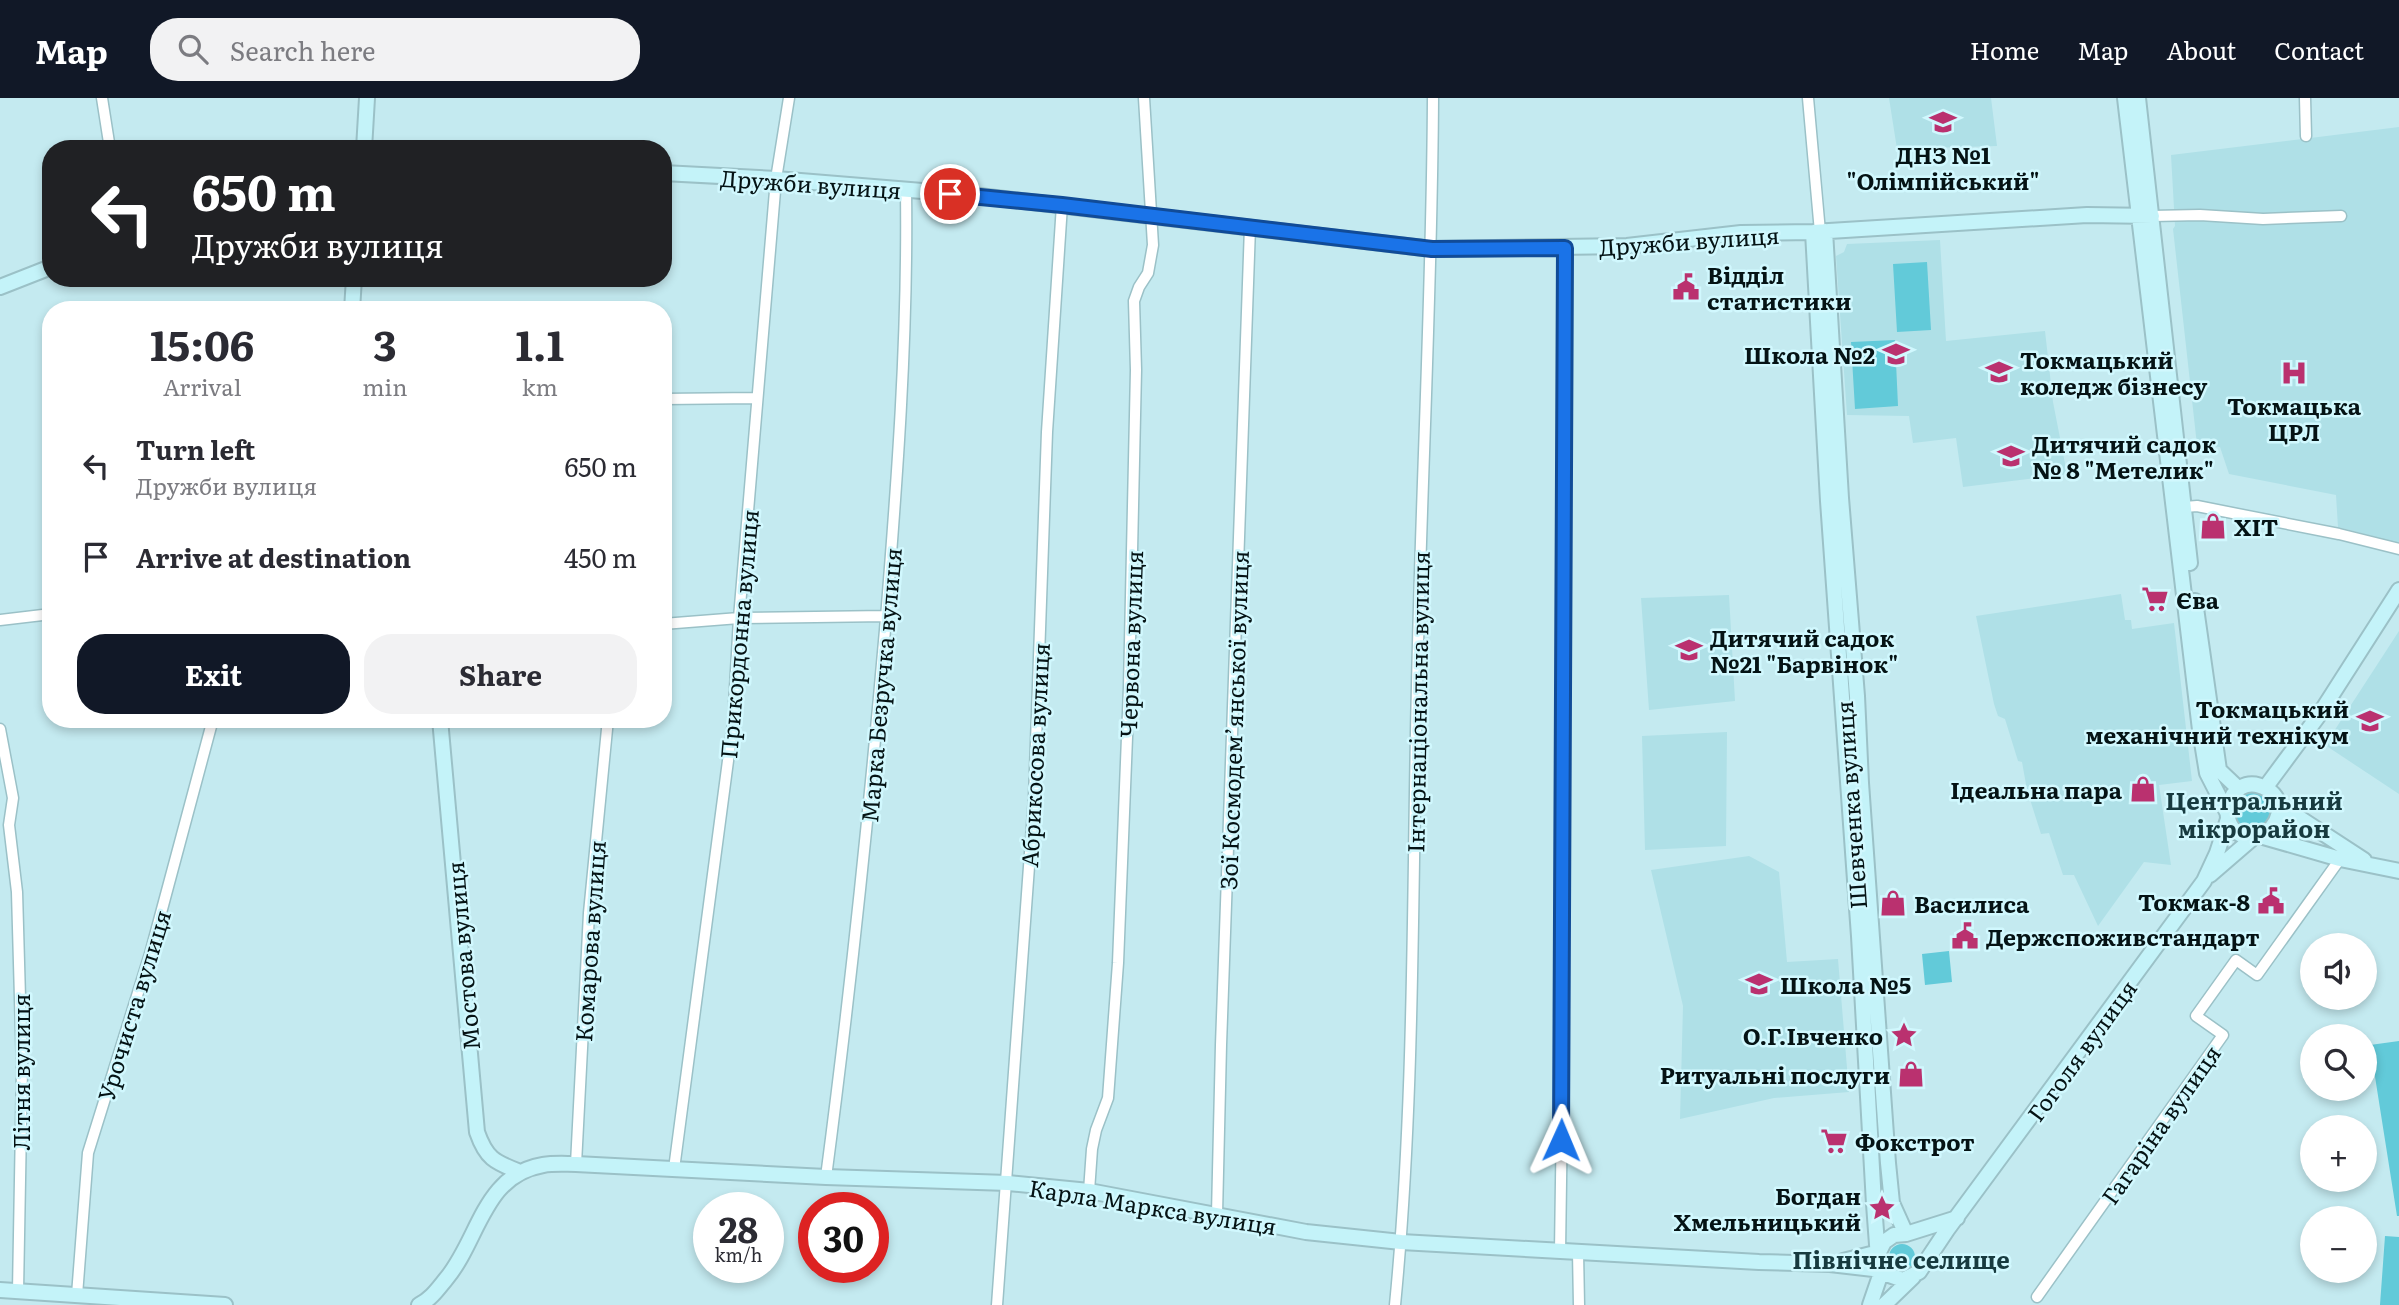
<!DOCTYPE html>
<html lang="en">
<head>
<meta charset="utf-8">
<style>
  :root { --surface:#fff; --page:#f2f2f3; --text:#2b2b33; --muted:#7c7c81; --accent:#111827 }
  body { margin:0; font-family:Literata,serif; background:var(--page); color:var(--text); height:100vh; display:flex; flex-direction:column; font-size:26px; white-space:nowrap }
  * { box-sizing:border-box; margin:0 }
  p { font-size:23px; color:var(--muted) }
  .icon { flex:none; width:38px; height:38px; fill:none; stroke:currentColor; stroke-width:2; stroke-linecap:round; stroke-linejoin:round }
  .map { position:relative; flex:1; overflow:hidden }
  .side { position:absolute; left:42px; top:203px; width:630px; height:427px; display:flex; flex-direction:column; background:var(--surface); border-radius:28px; box-shadow:0 4px 10px #0003 }
  .side>* { flex:none }
  .hud { position:absolute; left:42px; top:42px; width:630px; height:147px; border-radius:28px; box-shadow:0 4px 10px #0003; background:#202124; color:#fff; overflow:hidden }
  .buttons { position:absolute; left:2300px; top:835px; display:grid; gap:14px }
  .buttons a { display:grid; place-items:center; width:77px; height:77px; border-radius:50%; background:var(--surface); box-shadow:0 4px 10px #0003; font-size:35px }
  .speed { position:absolute; left:693px; top:1094px; display:flex; gap:14px; font-size:35px; font-weight:700; text-align:center }
  .speed>* { display:grid; place-content:center; width:91px; height:91px; border-radius:50%; background:var(--surface); box-shadow:0 4px 10px #0003; line-height:1 }
  .speed small { font-size:18px; font-weight:400 }
  .speed .limit { border:10px solid #d22; background:#fff; color:#111 }
  .pin { position:absolute; display:grid; place-items:center; width:60px; height:60px; color:#fff; margin:-30px; border:4px solid #fff; border-radius:50%; box-shadow:0 2px 7px #0007 }
  .me { position:absolute; width:77px; margin:-38px; rotate:1deg; stroke-linejoin:round; filter:drop-shadow(0 0 5px #0008) }
  .turn { display:flex; align-items:center; gap:24px; height:147px; padding:0 35px; font-size:32px }
  .turn .icon { width:91px; height:91px; stroke-width:2.5 }
  .turn b { display:block; font-size:49px; line-height:60px }
  .eta { display:flex; justify-content:space-evenly; align-items:center; height:119px; text-align:center }
  .eta b { font-size:42px; font-weight:700; line-height:49px }
  .cta { display:flex; gap:14px; margin-top:auto; padding:14px 35px }
  .cta a { flex:1; height:80px; border-radius:28px; background:var(--accent); color:#fff; font-size:28px; font-weight:700; line-height:80px; text-align:center }
  .cta a+a { background:var(--page); color:var(--text) }
  ul { padding:0; list-style:none }
  li { display:flex; align-items:center; gap:21px; height:91px; padding:0 35px }
  li div { flex:1 }
  li b { display:block; font-size:26px }
  li em { font-style:normal }
  header { display:flex; align-items:center; gap:42px; box-sizing:border-box; height:98px; padding:0 35px; background:var(--accent); color:#fff }
  header strong { font-size:33px }
  nav { display:flex; gap:38px; margin-inline-start:auto; font-size:24px }
  .search { width:490px; height:63px; background:var(--page); display:flex; align-items:center; gap:18px; box-sizing:border-box; padding:0 24px; border-radius:28px; color:var(--muted); font-size:26px }
  .map>svg:first-child { display:block }
  .built { fill:#afe0e7 }
  .green { fill:#62cad9 }
  .lines { fill:none; stroke-linecap:round; stroke-linejoin:round }
  .street-casing { stroke:#9bc1c7; stroke-width:13 }
  .secondary-casing { stroke:#9bc1c7; stroke-width:18 }
  .street { stroke:#fff; stroke-width:10 }
  .secondary { stroke:#c4f3f9; stroke-width:14 }
  .route-casing { stroke:#114b97; stroke-width:18 }
  .route { stroke:#1a73e8; stroke-width:12 }
  .labels { text-anchor:middle; dominant-baseline:central; stroke-width:5; stroke-linejoin:round; paint-order:stroke }
  .poi-label { font-size:23px; font-weight:bold; fill:#051315; stroke:#d1f8fe; text-anchor:start }
  .street-label { font-size:23px; fill:#051315; stroke:#d1f8fe }
  .neighbourhood-label { font-size:24px; font-weight:bold; fill:#173a3f; stroke:#d1f8fe }
</style>
</head>
<body>
<header>
<strong>Map</strong>
<div class="search"><svg class="icon" aria-label="search" viewBox="0 0 24 24"><circle cx="10" cy="10" r="6"/><path d="M15 15l6 6"/></svg>Search here</div>
<nav><a>Home</a><a>Map</a><a>About</a><a>Contact</a></nav>
</header>
<div class="map">
<svg width="2399" height="1207" viewBox="0 0 2399 1207">
  <rect width="100%" height="100%" fill="#c4eaf0"/>
  <path class="built" d="M1889,0H1991L1997,48L1897,51Z
    M2399,29V445L2338,429L2336,397L2229,376L2220,349L2197,347L2173,131L2175,128L2171,57Z
    M1940,142L1946,243L2045,233L2053,304L2067,376L1963,389L1956,340L1913,345L1909,318L1847,317L1836,158L1844,154L1847,146Z
    M2121,496L2125,522H2131L2132,531L2174,525L2192,683L2159,687L2171,767L2144,764L2098,828L2074,777H2063L2049,735L2041,736L2027,692L2022,664L2018,663L2005,621L1998,618L1994,606L1976,518Z
    M1729,497L1735,603L1649,612L1641,500Z
    M2399,533V696L2325,647Z
    M1727,634L1726,748L1645,752L1642,638Z
    M1749,758L1779,774L1787,864L1838,861L1849,994L1774,1000L1680,1021L1683,908L1651,772Z"/>
  <path class="green" d="M1927,164L1931,232L1897,234L1893,166Z
    M1895,242L1898,308L1855,311L1851,244Z
    M2233 713a20 20 0 1 1 40 0a20 20 0 1 1-40 0Z
    M1949,853L1952,884L1925,887L1922,856Z
    M2399,943V1118H2397L2370,947Z
    M2385,1138L2399,1139V1207H2380Z
    M1889 1159a13 13 0 1 1 26 0a13 13 0 1 1-26 0Z"/>
  <g class="lines">
    <g class="street-casing">
      <path id="street" d="M102,0L110,51
        M1808,0L1820,134
        M2305,0L2306,38
        M2152,118L2200,117L2263,121L2341,118
        M663,301L757,300
        M2185,409L2197,408L2339,436L2399,451
        M0,522L51,516
        M663,526L739,520L886,518
        M0,631L13,700L9,727L17,794L22,971L18,1193
        M576,1066L589,815L608,621
        M674,1071L733,625L739,520L776,81L789,0
        M826,1079C850,897 869,715 885,532C897,385 908,239 906,93
        M1089,1093L1092,1051L1096,1032L1108,1000L1118,865L1129,589L1136,272L1134,203L1139,189L1148,175L1153,147L1144,0
        M1217,1116L1221,947L1250,129
        M1560,1153L1563,944L1565,150
        M1578,1154L1579,1207
        M77,1197L88,1055L150,856L213,621
        M2037,1199L2223,937L2196,918L2236,862L2257,877L2340,761
        M997,1207L1034,700L1047,334L1062,107
        M1395,1207C1415,1002 1412,795 1417,588C1421,392 1432,196 1433,0"/>
    </g>
    <g class="secondary-casing">
      <path id="secondary" d="M2125,0L2200,632L2207,675L2227,714
        M2138,0L2190,465
        M364,51L367,0
        M663,75L776,81L971,97L1432,151L1627,148L1741,135L1813,134L2087,117L2152,118
        M1825,133L1841,400L1857,598L1861,685L1888,1065L1892,1105L1906,1136
        M1813,134L1828,403L1859,838L1874,1106L1878,1160L1886,1176L1903,1182L1919,1174L1947,1132L2204,783L2217,755L2228,721
        M0,189L51,169
        M352,212L354,180
        M2195,503L2219,672L2239,691
        M440,621L477,1034C486,1060 494,1064 520,1074
        M2265,690L2319,617L2399,492
        M2278,706L2364,762
        M2260,738C2279,730 2288,703 2267,691C2225,667 2208,747 2260,738L2340,761L2399,773
        M2210,777L2254,739
        M1879,1154L1884,1144L1894,1137L1906,1136L1957,1120
        M1843,1163L1879,1154
        M0,1192L225,1207
        M419,1207C431,1201 437,1192 446,1181C479,1142 483,1077 543,1067C554,1065 565,1066 576,1066L826,1079L1008,1085L1089,1093L1306,1134L1401,1144L1759,1164L1830,1166L1882,1172
        M1870,1207L1882,1172
        M1884,1207L1913,1179"/>
    </g>
    <use href="#street" class="street"/>
    <use href="#secondary" class="secondary"/>
  </g>
  <g class="lines">
    <g class="route-casing">
      <path id="route" d="M950,96L1062,107L1432,151L1565,150L1561,1042"/>
    </g>
    <use href="#route" class="route"/>
  </g>
  <defs>
    <g id="school-bare" transform="scale(2.1)"><path d="M0-5L7-2L0 1L-7-2ZM-4 1L0 2.5L4 1V4Q0 6-4 4Z" fill="#ba316f" stroke="#d1f8fe" stroke-width="2.5" paint-order="stroke"/></g>
    <g id="civic-bare" transform="scale(2.1)"><path d="M-.6-6.5H3V-4.5H.6V-3L4-1V1h2V6H-6V1h2V-1L-.6-3ZM-1.2 2.5V6h2.4V2.5Z" fill="#ba316f" stroke="#d1f8fe" stroke-width="2.5" paint-order="stroke"/></g>
    <g id="university-bare" transform="scale(2.1)"><path d="M0-5L7-2L0 1L-7-2ZM-4 1L0 2.5L4 1V4Q0 6-4 4Z" fill="#ba316f" stroke="#d1f8fe" stroke-width="2.5" paint-order="stroke"/></g>
    <g id="hospital-bare" transform="scale(2.1)"><path d="M-5-5h3v3.5h4V-5h3V5h-3V1.5h-4V5h-3Z" fill="#ba316f" stroke="#d1f8fe" stroke-width="2.5" paint-order="stroke"/></g>
    <g id="shop-bare" transform="scale(2.1)"><path d="M-5-2.5h2.3a2.7 3.5 0 0 1 5.4 0H5L5.5 6h-11ZM-1.5-2.5h3a1.5 2.3 0 0 0-3 0Z" fill="#ba316f" stroke="#d1f8fe" stroke-width="2.5" paint-order="stroke"/></g>
    <g id="supermarket-bare" transform="scale(2.1)"><path d="M-6-5.5h2.5l.6 2H6L4.5 2H-2.5L-4.4-4H-6ZM-1.5 3.2a1.3 1.3 0 1 0 .1 0ZM3 3.2a1.3 1.3 0 1 0 .1 0Z" fill="#ba316f" stroke="#d1f8fe" stroke-width="2.5" paint-order="stroke"/></g>
    <g id="sight-bare" transform="scale(2.1)"><path d="M0-6L1.8-2.2L6-1.7L2.9 1.2L3.7 5.4L0 3.3L-3.7 5.4L-2.9 1.2L-6-1.7L-1.8-2.2Z" fill="#ba316f" stroke="#d1f8fe" stroke-width="2.5" paint-order="stroke"/></g>
  </defs>
  <g fill-rule="evenodd">
    <use href="#school-bare" x="1943" y="24"/>
    <use href="#civic-bare" x="1686" y="189"/>
    <use href="#school-bare" x="1896" y="256"/>
    <use href="#university-bare" x="1999" y="274"/>
    <use href="#hospital-bare" x="2294" y="275"/>
    <use href="#school-bare" x="2011" y="358"/>
    <use href="#shop-bare" x="2213" y="428"/>
    <use href="#supermarket-bare" x="2155" y="501"/>
    <use href="#school-bare" x="1689" y="552"/>
    <use href="#university-bare" x="2370" y="623"/>
    <use href="#shop-bare" x="2143" y="691"/>
    <use href="#civic-bare" x="2271" y="803"/>
    <use href="#shop-bare" x="1893" y="805"/>
    <use href="#civic-bare" x="1965" y="838"/>
    <use href="#school-bare" x="1759" y="886"/>
    <use href="#sight-bare" x="1904" y="937"/>
    <use href="#shop-bare" x="1911" y="976"/>
    <use href="#supermarket-bare" x="1834" y="1043"/>
    <use href="#sight-bare" x="1882" y="1110"/>
  </g>
  <g class="labels">
    <g class="poi-label">
      <text x="1943" y="56" text-anchor="middle">ДНЗ №1<tspan x="1943" dy="26">"Олімпійський"</tspan></text>
      <text x="1707" y="176">Відділ<tspan x="1707" dy="26">статистики</tspan></text>
      <text x="1875" y="256" text-anchor="end">Школа №2</text>
      <text x="2020" y="261">Токмацький<tspan x="2020" dy="26">коледж бізнесу</tspan></text>
      <text x="2294" y="307" text-anchor="middle">Токмацька<tspan x="2294" dy="26">ЦРЛ</tspan></text>
      <text x="2032" y="345">Дитячий садок<tspan x="2032" dy="26">№ 8 "Метелик"</tspan></text>
      <text x="2234" y="428">ХІТ</text>
      <text x="2176" y="501">Єва</text>
      <text x="1710" y="539">Дитячий садок<tspan x="1710" dy="26">№21 "Барвінок"</tspan></text>
      <text x="2349" y="610" text-anchor="end">Токмацький<tspan x="2349" dy="26">механічний технікум</tspan></text>
      <text x="2122" y="691" text-anchor="end">Ідеальна пара</text>
      <text x="2250" y="803" text-anchor="end">Токмак-8</text>
      <text x="1914" y="805">Василиса</text>
      <text x="1986" y="838">Держспоживстандарт</text>
      <text x="1780" y="886">Школа №5</text>
      <text x="1883" y="937" text-anchor="end">О.Г.Івченко</text>
      <text x="1890" y="976" text-anchor="end">Ритуальні послуги</text>
      <text x="1855" y="1043">Фокстрот</text>
      <text x="1861" y="1097" text-anchor="end">Богдан<tspan x="1861" dy="26">Хмельницький</tspan></text>
    </g>
    <g class="street-label">
      <text transform="translate(811 85) rotate(4)">Дружби вулиця</text>
      <text transform="translate(1689 142) rotate(-4)">Дружби вулиця</text>
      <text transform="translate(738 536) rotate(-85)">Прикордонна вулиця</text>
      <text transform="translate(1130 546) rotate(-88)">Червона вулиця</text>
      <text transform="translate(880 587) rotate(-85)">Марка Безручка вулиця</text>
      <text transform="translate(1417 604) rotate(-89)">Інтернаціональна вулиця</text>
      <text transform="translate(1233 622) rotate(-88)">Зої Космодем’янської вулиця</text>
      <text transform="translate(1034 657) rotate(-87)">Абрикосова вулиця</text>
      <text transform="translate(1850 707) rotate(-94)">Шевченка вулиця</text>
      <text transform="translate(589 843) rotate(-86)">Комарова вулиця</text>
      <text transform="translate(462 858) rotate(-95)">Мостова вулиця</text>
      <text transform="translate(133 907) rotate(-73)">Урочиста вулиця</text>
      <text transform="translate(2081 952) rotate(-54)">Гоголя вулиця</text>
      <text transform="translate(20 974) rotate(-90)">Літня вулиця</text>
      <text transform="translate(2160 1026) rotate(-55)">Гагаріна вулиця</text>
      <text transform="translate(1153 1108) rotate(9)">Карла Маркса вулиця</text>
    </g>
    <g class="neighbourhood-label">
      <text x="2254" y="701">Центральний<tspan x="2254" dy="28">мікрорайон</tspan></text>
      <text x="1901" y="1160">Північне селище</text>
    </g>
  </g>
</svg>
<div class="buttons">
<a><svg class="icon" aria-label="sound" viewBox="0 0 24 24"><path d="M4 9h4l5-4v14l-5-4H4zM17 9q2 3 0 6"/></svg></a>
<a><svg class="icon" aria-label="search" viewBox="0 0 24 24"><circle cx="10" cy="10" r="6"/><path d="M15 15l6 6"/></svg></a>
<a>+</a>
<a>−</a>
</div>
<div class="speed"><div>28<small>km/h</small></div><div class="limit">30</div></div>
<div class="pin" style="left:950px;top:96px;background:#d93025"><svg class="icon" aria-label="arrive" viewBox="0 0 24 24"><path d="M6 21V4h12l-3 4 3 4H6"/></svg></div>
<svg class="me" style="left:1561px;top:1042px" viewBox="-20 -20 40 40"><path d="M0-17L14 15 0 8-14 15z" fill="#1a73e8" stroke="#fff" stroke-width="4"/></svg>
<div class="hud">
<div class="turn"><svg class="icon" aria-label="left" viewBox="0 0 24 24"><path d="M17 20v-9H6M10 6l-5 5 5 5"/></svg><div><b>650 m</b>Дружби вулиця</div></div>
</div>
<section class="side">
<div class="eta">
<div><b>15:06</b><p>Arrival</p></div>
<div><b>3</b><p>min</p></div>
<div><b>1.1</b><p>km</p></div>
</div>
<ul>
<li><svg class="icon" aria-label="left" viewBox="0 0 24 24"><path d="M17 20v-9H6M10 6l-5 5 5 5"/></svg><div><b>Turn left</b><p>Дружби вулиця</p></div><em>650 m</em></li>
<li><svg class="icon" aria-label="arrive" viewBox="0 0 24 24"><path d="M6 21V4h12l-3 4 3 4H6"/></svg><div><b>Arrive at destination</b></div><em>450 m</em></li>
</ul>
<div class="cta"><a>Exit</a><a>Share</a></div>
</section>
</div>
</body>
</html>
